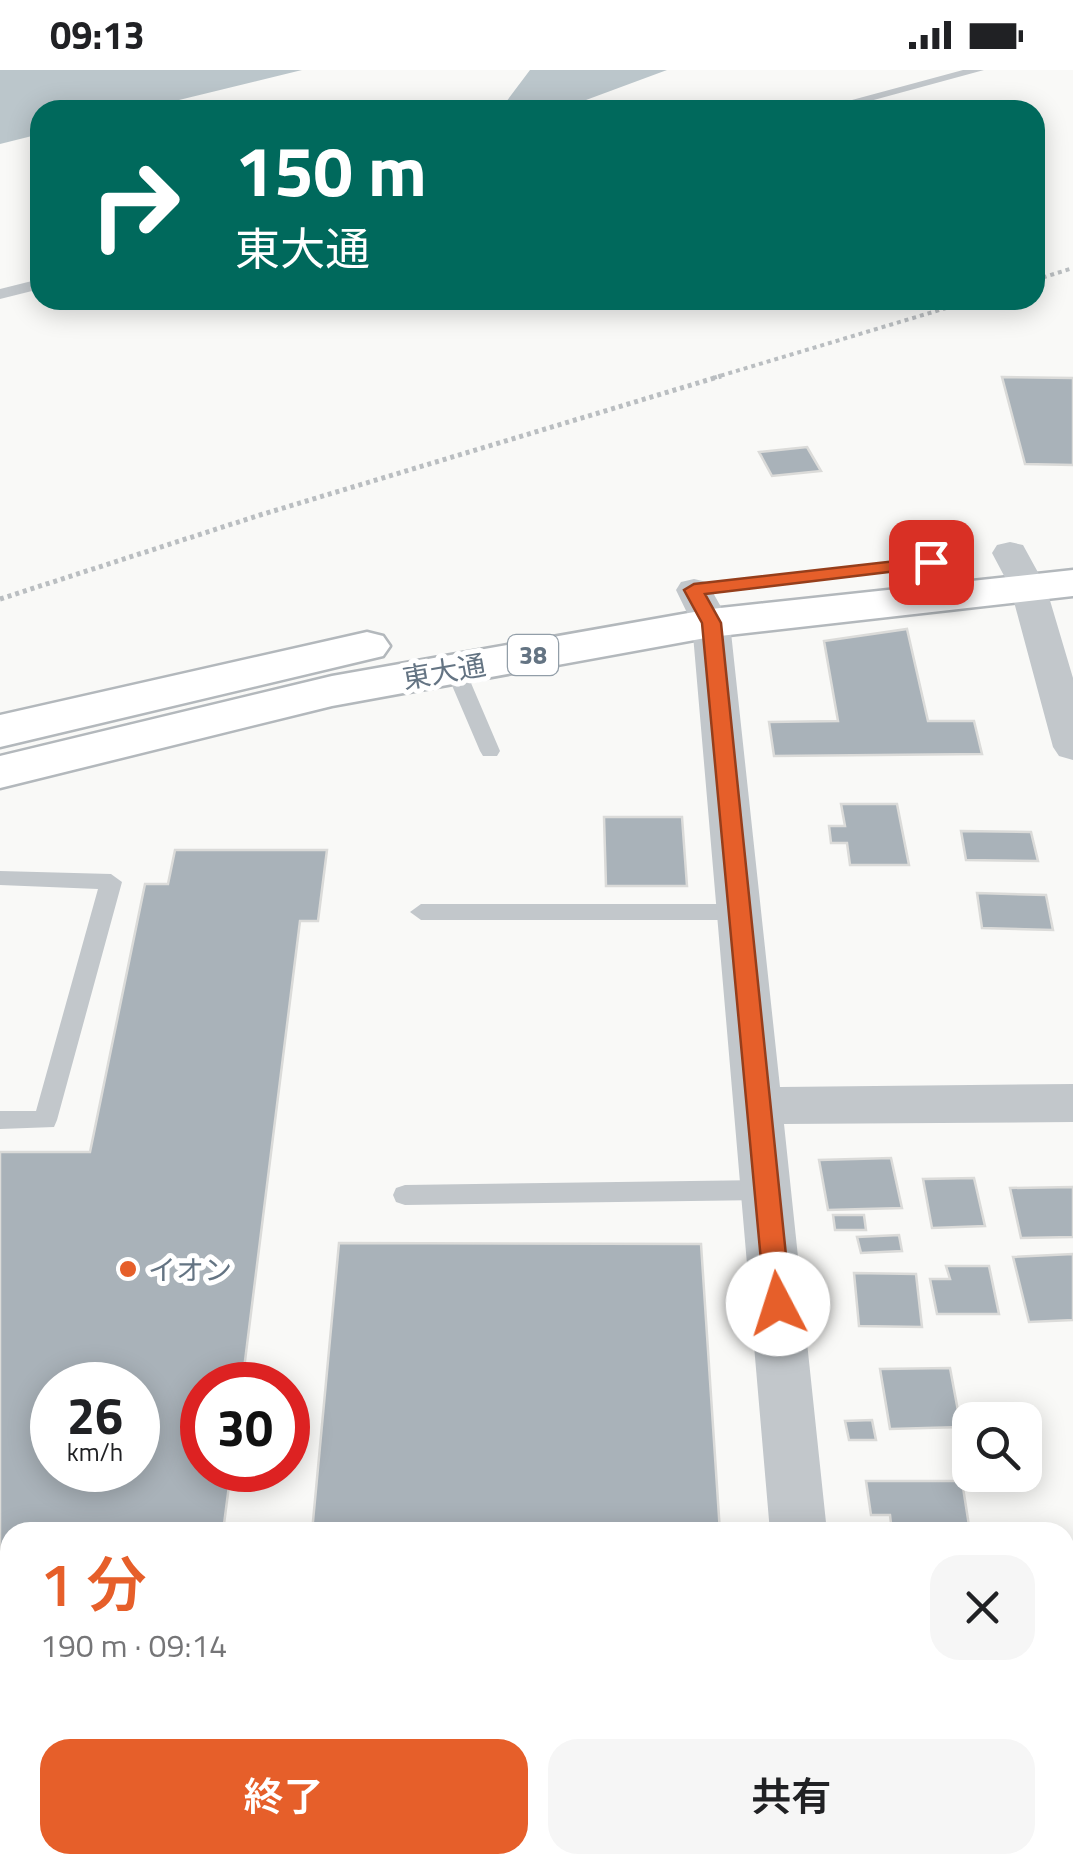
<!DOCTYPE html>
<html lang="ja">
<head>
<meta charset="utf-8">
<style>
  :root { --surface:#fff; --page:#f6f6f6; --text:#202124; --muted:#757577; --accent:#e65f2a }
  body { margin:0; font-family:"Titillium Web","Noto Sans JP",sans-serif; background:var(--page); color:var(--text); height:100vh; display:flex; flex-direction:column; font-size:38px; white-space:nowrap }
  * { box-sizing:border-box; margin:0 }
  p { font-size:32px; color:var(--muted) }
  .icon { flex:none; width:55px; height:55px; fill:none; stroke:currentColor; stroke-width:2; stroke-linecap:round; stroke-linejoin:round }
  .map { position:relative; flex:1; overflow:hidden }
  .sheet { position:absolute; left:0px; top:1452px; width:1075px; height:352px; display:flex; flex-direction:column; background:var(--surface); border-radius:30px 30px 0 0; box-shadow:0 5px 25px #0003 }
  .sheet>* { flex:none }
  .guide { position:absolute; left:30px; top:30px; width:1015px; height:210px; border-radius:30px; box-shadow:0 5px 25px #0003; background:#00695c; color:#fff; overflow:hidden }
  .fabs { position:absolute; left:952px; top:1332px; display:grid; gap:20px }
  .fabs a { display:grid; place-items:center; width:90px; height:90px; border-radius:20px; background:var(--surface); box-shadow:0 5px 25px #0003; font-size:50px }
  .speed { position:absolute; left:30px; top:1292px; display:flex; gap:20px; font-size:50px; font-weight:700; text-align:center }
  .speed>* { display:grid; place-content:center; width:130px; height:130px; border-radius:50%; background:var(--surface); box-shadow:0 5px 25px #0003; line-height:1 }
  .speed small { font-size:25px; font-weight:400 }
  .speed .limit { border:15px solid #d22; background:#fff; color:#111 }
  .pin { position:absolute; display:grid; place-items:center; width:85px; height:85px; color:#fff; margin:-42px; border-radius:20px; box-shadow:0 5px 15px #0006 }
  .me { position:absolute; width:110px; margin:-55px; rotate:355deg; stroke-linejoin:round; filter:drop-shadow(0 0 8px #0008) }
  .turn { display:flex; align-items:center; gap:35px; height:210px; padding:0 40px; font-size:45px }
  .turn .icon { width:130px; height:130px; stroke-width:2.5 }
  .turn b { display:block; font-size:70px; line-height:85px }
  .round { display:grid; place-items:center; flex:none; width:105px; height:105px; border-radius:30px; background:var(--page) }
  .overview { display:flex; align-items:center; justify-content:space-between; height:170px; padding:0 40px }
  h1 { font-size:60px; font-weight:600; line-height:75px; color:var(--accent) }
  .button { display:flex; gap:20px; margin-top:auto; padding:20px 40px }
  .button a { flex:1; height:115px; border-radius:30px; background:var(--accent); color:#fff; font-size:40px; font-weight:600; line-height:115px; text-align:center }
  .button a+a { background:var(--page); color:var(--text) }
  .status { display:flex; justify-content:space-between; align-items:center; height:70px; padding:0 50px; background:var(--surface); direction:ltr }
  .status svg { height:28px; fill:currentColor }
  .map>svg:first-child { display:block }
  .water { fill:#bbc6cb }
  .building { fill:#a9b2b9; stroke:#dbdbd9; stroke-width:2.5; fill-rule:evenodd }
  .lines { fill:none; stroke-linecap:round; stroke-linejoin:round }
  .trunk-casing { stroke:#b3b8bc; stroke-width:5 }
  .path-far1 { stroke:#babec1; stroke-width:4; stroke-dasharray:4 4; stroke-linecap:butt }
  .path { stroke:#babec1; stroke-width:5; stroke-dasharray:4 4; stroke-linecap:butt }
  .service { fill:#c2c7cb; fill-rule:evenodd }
  .minor { fill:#c2c7cb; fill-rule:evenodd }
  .trunk { fill:#fff; fill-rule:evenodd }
  .route { fill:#e65f2a; stroke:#963e1b; stroke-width:2.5 }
  .poi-dot { fill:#e65f2a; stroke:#fff; stroke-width:4 }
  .labels { text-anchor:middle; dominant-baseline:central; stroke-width:10; stroke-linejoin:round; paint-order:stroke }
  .shield { fill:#fff; stroke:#929ea8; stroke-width:2.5 }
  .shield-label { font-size:25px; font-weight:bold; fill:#647483 }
  .street-label { font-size:28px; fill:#647483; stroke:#fff }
  .poi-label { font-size:28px; fill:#647483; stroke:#fff; text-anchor:start }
</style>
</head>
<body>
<div class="status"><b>09:13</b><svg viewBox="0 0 49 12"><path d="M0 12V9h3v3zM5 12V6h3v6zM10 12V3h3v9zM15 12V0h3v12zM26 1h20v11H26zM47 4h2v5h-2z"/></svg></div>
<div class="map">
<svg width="1073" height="1804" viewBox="0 0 1073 1804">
  <rect width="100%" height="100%" fill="#f9f9f7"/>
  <path class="water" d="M0,0H302L138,40H40V64L0,74Z
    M530,0H667L559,40H500Z"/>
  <path class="building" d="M1002,307L1073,308V395L1025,394Z
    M807,377L821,401L772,406L759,382Z
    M907,559L928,651H974L982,684L774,686L769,652L838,651L824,571Z
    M841,734H897L909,795H850L847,773H831L829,756H845Z
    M604,747H682L687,816H606Z
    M961,761L1031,762L1038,791L966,790Z
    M175,780H327L318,851H300L242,1315H202V1400H231L223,1462H10V1795H181L180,1804H0V1082H90L145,814H168ZM52,1315H138V1400H52Z
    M977,823L1046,825L1053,860L982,858Z
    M891,1088L902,1138L828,1140L819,1090Z
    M974,1108L985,1156L932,1158L923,1109Z
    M1073,1117V1167L1021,1168L1010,1118Z
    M833,1145H864L866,1160H835Z
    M899,1165L902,1181L861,1183L857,1167Z
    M339,1173L701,1174L720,1462H312Z
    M1073,1184V1250L1029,1252L1013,1187Z
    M946,1196H989L999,1244H937L930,1209H950Z
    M854,1203L916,1204L922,1257L859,1256Z
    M950,1298L961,1357L890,1359L880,1299Z
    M872,1350L876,1370H849L845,1351Z
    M866,1411H962L970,1462H892L890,1445H871Z
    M282,1795H667V1804L281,1803Z"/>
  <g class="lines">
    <g class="trunk-casing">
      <path id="trunk" d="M1073,500V526L711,567L332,636L0,718V686L332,606L711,539Z
        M367,562L383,566L390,576L383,586L0,677V645Z"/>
    </g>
    <path class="path-far1" d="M1035,210L1073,198
      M713,308L973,230"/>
    <path class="path" d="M0,529L260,445L721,306"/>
    <path class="service" d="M963,0H984L837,40H815Z
      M40,209V219L0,229V219Z
      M455,593L465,599L500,681L497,686H483L480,681L445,599Z
      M0,801L111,804L122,812L57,1050L54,1057L0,1059V1041H36L98,819L0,815Z
      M421,834H737L748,842L737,850H421L410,842Z
      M768,1110L777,1113L780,1120L777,1127L768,1130L405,1135L396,1132L393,1125L396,1118L405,1115Z"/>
    <path class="minor" d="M1010,472L1023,475L1046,517L1073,608V690L1059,686L1053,677L1010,517L992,483L997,475Z
      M694,509L707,512L730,553L780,1017L1073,1014V1052L784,1054L827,1462H770L692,553L676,520L681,512Z
      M797,1795H861L862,1804H798Z"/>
    <use href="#trunk" class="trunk"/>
  </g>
  <path class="route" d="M931,487L940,492L938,496L705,524L721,553L791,1234L788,1242L778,1245L769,1242L765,1234L702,553L684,520L694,514Z"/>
  <circle class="poi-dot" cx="128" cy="1199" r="10"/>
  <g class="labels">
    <rect class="shield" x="508" y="565" width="50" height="40" rx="8"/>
    <g class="shield-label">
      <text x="533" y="585">38</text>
    </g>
    <g class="street-label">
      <text transform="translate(444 601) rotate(-10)">東大通</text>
    </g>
    <g class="poi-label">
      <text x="148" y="1199">イオン</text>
    </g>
  </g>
</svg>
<div class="fabs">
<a><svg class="icon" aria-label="search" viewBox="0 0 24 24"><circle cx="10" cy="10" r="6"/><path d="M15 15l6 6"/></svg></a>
</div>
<div class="speed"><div>26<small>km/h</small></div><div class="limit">30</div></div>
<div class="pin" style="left:931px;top:492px;background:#d93025"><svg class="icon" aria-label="arrive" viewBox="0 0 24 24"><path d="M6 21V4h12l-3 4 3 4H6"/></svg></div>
<svg class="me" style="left:778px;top:1234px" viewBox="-20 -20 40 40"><circle r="19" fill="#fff"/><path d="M0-13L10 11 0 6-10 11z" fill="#e65f2a"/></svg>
<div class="guide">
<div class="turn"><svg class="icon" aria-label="right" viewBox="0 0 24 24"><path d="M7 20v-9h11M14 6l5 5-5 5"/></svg><div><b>150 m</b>東大通</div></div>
</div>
<section class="sheet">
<div class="overview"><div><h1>1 分</h1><p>190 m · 09:14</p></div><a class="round"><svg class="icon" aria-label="close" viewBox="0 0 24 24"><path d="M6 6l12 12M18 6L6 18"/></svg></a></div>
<div class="button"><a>終了</a><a>共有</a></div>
</section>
</div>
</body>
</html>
